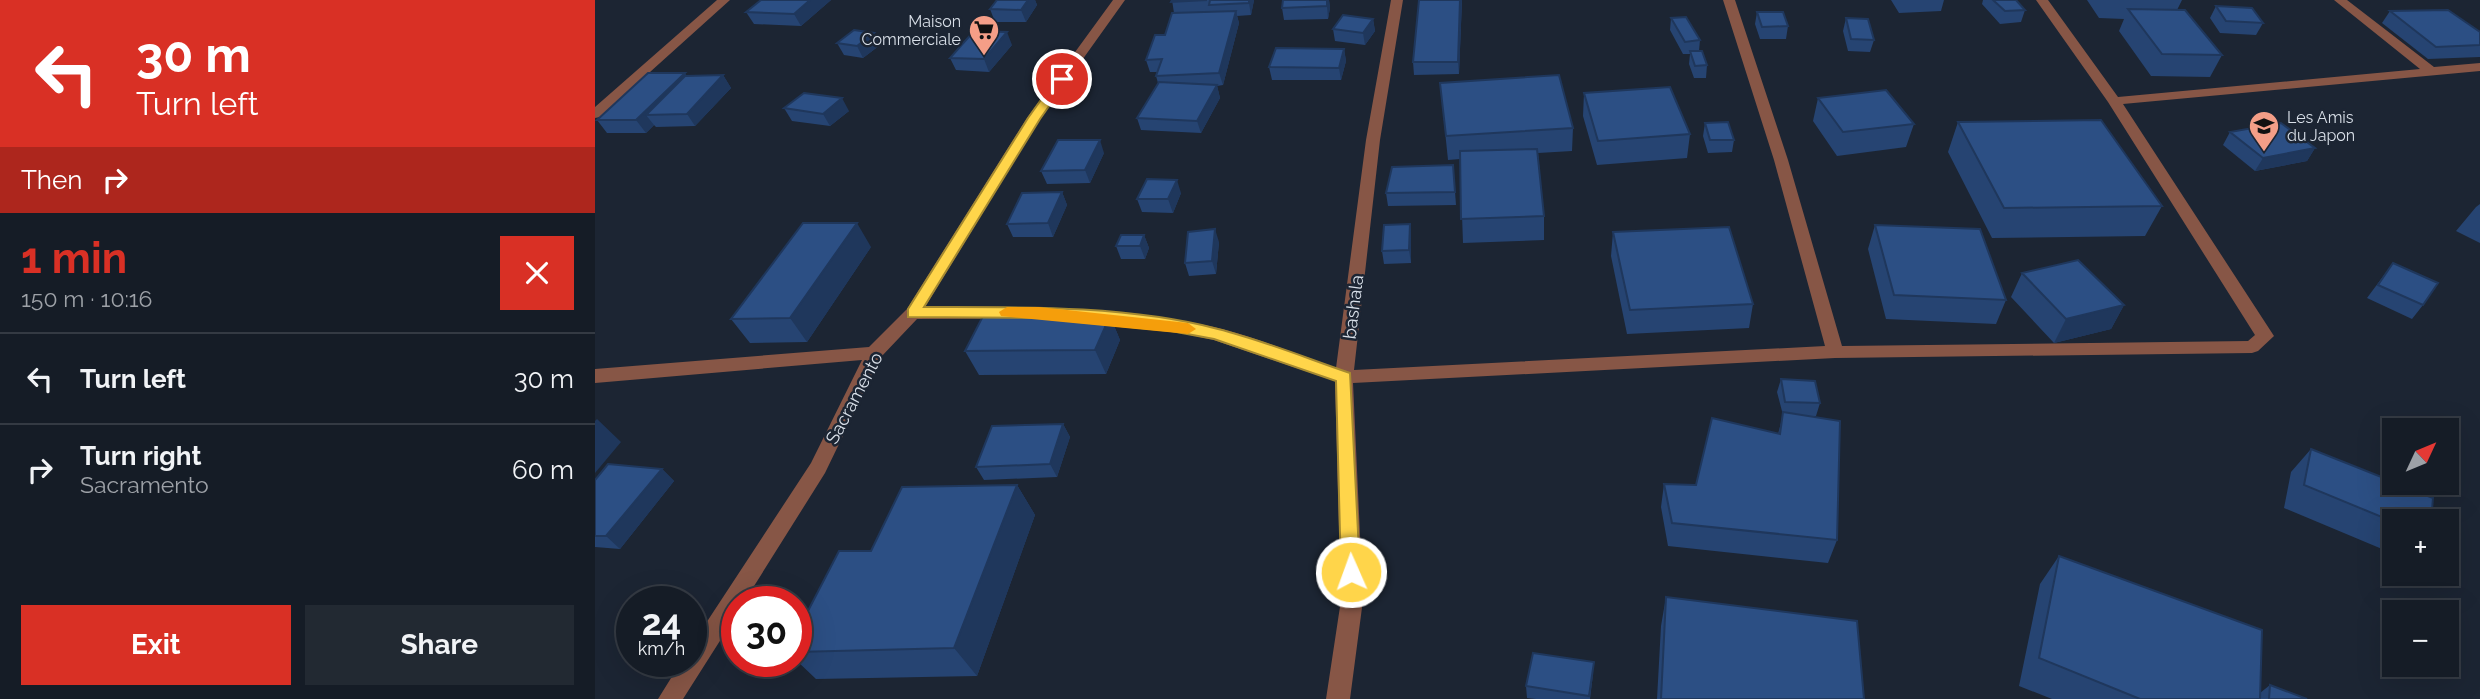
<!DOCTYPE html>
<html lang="en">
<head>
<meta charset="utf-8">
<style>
  :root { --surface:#151c26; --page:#222932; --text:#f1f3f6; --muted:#9da1a7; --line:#343a43; --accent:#d93025 }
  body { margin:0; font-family:Raleway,sans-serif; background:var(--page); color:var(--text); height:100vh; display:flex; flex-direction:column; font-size:26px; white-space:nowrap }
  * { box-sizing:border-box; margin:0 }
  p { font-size:23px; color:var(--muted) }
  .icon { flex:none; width:38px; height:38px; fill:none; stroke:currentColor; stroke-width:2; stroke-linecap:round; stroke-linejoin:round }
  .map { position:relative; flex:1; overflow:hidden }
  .sheet { display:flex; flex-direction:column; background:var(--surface); width:595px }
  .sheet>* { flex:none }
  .guide { background:#d93025; color:#fff; overflow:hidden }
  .needle { width:46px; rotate:46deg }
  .fabs { position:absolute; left:1787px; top:418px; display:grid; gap:14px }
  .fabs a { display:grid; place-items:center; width:77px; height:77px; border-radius:0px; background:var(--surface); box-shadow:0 7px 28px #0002,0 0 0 2px var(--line); font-size:35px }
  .speed { position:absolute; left:21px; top:586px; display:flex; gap:14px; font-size:35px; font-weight:700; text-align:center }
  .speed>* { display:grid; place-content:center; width:91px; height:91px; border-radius:50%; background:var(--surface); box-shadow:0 7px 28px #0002,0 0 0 2px var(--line); line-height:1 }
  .speed small { font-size:18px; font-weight:400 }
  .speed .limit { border:10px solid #d22; background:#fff; color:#111 }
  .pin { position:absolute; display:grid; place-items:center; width:60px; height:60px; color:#fff; margin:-30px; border:4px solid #fff; border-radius:50%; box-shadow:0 2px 7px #0007 }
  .me { position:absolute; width:77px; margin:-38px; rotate:358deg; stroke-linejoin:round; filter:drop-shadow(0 0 5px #0008) }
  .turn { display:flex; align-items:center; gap:24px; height:147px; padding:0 21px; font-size:32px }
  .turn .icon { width:91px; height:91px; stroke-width:2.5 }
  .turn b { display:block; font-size:49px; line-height:60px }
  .then { display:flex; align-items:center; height:66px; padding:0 21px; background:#0003; gap:14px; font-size:26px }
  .round { display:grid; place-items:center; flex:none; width:74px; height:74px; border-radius:0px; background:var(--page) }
  .overview { display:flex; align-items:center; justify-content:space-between; height:119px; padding:0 21px }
  h1 { font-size:42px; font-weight:700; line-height:52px; color:var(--accent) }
  .primary-button { display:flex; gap:14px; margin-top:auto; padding:14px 21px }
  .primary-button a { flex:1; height:80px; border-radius:0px; background:var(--accent); color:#fff; font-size:28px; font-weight:700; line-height:80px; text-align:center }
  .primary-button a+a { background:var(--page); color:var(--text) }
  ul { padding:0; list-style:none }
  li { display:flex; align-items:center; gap:21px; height:91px; padding:0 21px; border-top:2px solid var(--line) }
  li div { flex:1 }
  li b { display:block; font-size:26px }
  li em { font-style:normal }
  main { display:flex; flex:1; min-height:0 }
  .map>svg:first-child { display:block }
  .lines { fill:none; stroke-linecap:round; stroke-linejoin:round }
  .minor { fill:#875646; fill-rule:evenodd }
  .wall { fill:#264472 }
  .shaded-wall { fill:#1f375c }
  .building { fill:#2c4f84; stroke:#1f375c; stroke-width:2 }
  .route { fill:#ffd54a; stroke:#a68a30; stroke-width:2 }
  .slow { fill:#f59e0b }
  .labels { text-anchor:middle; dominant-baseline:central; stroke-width:5; stroke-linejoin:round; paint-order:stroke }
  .far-poi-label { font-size:16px; fill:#d8dfe8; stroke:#1c2533; text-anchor:end }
  .street-label { font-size:18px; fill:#d8dfe8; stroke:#1c2533 }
</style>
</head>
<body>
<main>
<section class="sheet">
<div class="guide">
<div class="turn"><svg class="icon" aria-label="left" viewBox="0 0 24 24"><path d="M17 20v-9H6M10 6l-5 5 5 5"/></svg><div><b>30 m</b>Turn left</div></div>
<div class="then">Then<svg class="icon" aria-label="right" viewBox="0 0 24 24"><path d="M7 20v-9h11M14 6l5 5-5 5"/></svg></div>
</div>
<div class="overview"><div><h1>1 min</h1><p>150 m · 10:16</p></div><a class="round" style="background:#d93025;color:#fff"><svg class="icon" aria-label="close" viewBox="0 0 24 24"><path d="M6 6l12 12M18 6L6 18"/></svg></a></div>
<ul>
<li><svg class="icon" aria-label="left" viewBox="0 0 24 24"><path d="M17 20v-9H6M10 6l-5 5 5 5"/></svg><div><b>Turn left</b></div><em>30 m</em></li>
<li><svg class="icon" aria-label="right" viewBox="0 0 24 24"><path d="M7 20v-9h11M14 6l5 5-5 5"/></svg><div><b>Turn right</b><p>Sacramento</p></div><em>60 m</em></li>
</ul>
<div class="primary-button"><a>Exit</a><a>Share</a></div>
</section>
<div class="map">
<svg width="1885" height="699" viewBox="0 0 1885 699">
  <rect width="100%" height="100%" fill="#1c2533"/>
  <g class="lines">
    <path class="minor" d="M122,0H135L5,117L0,118V107Z
      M518,0H530L445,119L330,307C426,306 524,306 619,327C660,337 701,354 741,368L771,140L796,0H808L785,140L759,370L1230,346L1179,160L1128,0H1140L1193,160L1247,346L1653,341L1660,335L1513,102L1441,0H1453L1523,97L1825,69L1739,0H1752L1839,67L1885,63V71L1528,104L1679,336L1663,351L1657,353L1240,358L758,383L768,600L755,699H731L746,600L740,381L619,340L577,331L445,318L322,319L286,357L230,473L149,602H142V614L88,699H63L86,662H96V646L216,463L267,360L0,383V369L274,347L312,309L432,118Z"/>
  </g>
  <path class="wall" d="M166,0H236L206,26L159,24L151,12Z
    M402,0H440L442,5L431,22H400L395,9Z
    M577,0H659L656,15L642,16L644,23L628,85L622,86L625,98L606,133L546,130L542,118L563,83L561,76L562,72H555L551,60L570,35L579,13Z
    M734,0L735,8L733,19L689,20L687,8Z
    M867,0L864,74L819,75L818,62Z
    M1296,0H1349L1346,11L1304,13Z
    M1388,0H1421L1430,10L1426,22L1405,24L1387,4Z
    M1492,0H1587L1582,10L1627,55L1615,77L1556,76L1524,31L1529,19L1504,18Z
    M1621,6L1668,23L1661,35L1625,33L1615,18Z
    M1795,11L1885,32V57L1833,59L1787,23Z
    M1162,12L1193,26L1191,39H1165L1160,24Z
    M1076,18L1105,40L1104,51L1112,65L1111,78H1099L1094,64L1095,54H1088L1075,30Z
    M1251,18L1279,40L1275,52L1253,51L1248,31Z
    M778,19L780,31L770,45L740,41L738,29Z
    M242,43L285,45L268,58L249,55Z
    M417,45L394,72L361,70L355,58Z
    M749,49L751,61L746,80H677L674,67Z
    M128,75L136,88L100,126L61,127L59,125L51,133H12L2,120L92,76Z
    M845,83L978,128L977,151L943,153L949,216V240L868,243L865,159L853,160Z
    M989,93L1095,134L1092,158L1002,165L988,116Z
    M1223,98L1319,124L1311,147L1242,156L1218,121Z
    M189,108L254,111L235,126L197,121Z
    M1363,122L1567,206L1550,236L1397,238L1353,152Z
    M1110,123L1139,140L1137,152L1113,153L1108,136Z
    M1635,132L1720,148L1712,161L1660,171L1628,145Z
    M509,153L495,183L452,184L446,171Z
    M858,165L861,205L793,206L791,193Z
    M467,192L472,205L458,237H418L412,224Z
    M586,193L578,213L547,212L542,199Z
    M1885,204V243L1861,231L1881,207Z
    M815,224L816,237V263L789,264L787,251Z
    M1280,225L1411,300L1401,324L1291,319L1273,249Z
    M1018,232L1158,304L1154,328L1032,334L1016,256Z
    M549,235L554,248L550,259H526L521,246Z
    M624,242L621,274L594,276L590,263Z
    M276,247L212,342L155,343L136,319Z
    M1798,263L1828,305L1817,319L1772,298Z
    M1427,273L1529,305L1516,329L1459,343L1416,297Z
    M515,316L525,340L511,374L384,375L370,351Z
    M1186,379L1225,403L1221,416H1213L1242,540L1233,563L1073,546L1066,507L1069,484L1101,485L1183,434L1188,415L1182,392Z
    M468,424L475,437L462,477L389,480L381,467Z
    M1716,449L1799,522V554L1689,508L1696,472Z
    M67,469L79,481L25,549L0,547V480Z
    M422,485L440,515L382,676L221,679L201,660V634L276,551Z
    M1464,556L1665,693L1675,685L1712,699H1457L1424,686L1445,584Z
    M1071,597L1269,699H1062L1066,626Z
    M998,674L995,699H941L932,698L931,686Z"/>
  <path class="shaded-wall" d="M215,0H236L206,26L199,14Z
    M433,0H440L442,5L431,22L426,10Z
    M654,0H659L656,15L654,3Z
    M732,0H734L735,8L733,19L732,6Z
    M865,0H867L864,74L863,62Z
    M641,11L644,23L628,85L624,73Z
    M778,19L780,31L770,45L768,33Z
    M412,32L417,45L394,72L389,59Z
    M279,33L285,45L268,58L262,46Z
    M749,49L751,61L746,80L744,68Z
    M90,73L98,85L51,115L59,125L51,133L41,120Z
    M128,75L136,88L100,126L92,114Z
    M622,85L625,98L606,133L602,121Z
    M247,98L254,111L235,126L228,114Z
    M505,140L509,153L495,183L490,170Z
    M1720,148L1712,161L1660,171L1668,158Z
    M582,180L586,193L578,213L573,199Z
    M467,192L472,205L458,237L453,223Z
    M262,223L276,247L212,342L195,318Z
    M815,224L816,237V263L814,250Z
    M620,229L624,242L621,274L617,261Z
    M549,235L554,248L550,259L545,246Z
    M1529,305L1516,329L1459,343L1471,319Z
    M515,316L525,340L511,374L500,350Z
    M2,419L26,442L0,473V421Z
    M468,424L475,437L462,477L455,464Z
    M67,469L79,481L25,549L11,536Z
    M422,485L440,515L382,676L359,648Z"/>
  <path class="building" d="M166,0H215L199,14L151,12Z
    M402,0H433L426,10L395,9Z
    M577,0H612L576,2Z
    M615,0H654V3L614,5Z
    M688,0H732V6L687,8Z
    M824,0H865L863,62H818Z
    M1398,0H1421L1430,10L1410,11Z
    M1621,6L1657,8L1668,23L1631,21Z
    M1533,9L1590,10L1627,55L1567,54Z
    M1853,10L1885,32V45L1841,47L1795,11Z
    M641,11L624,73L561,76L567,59L551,60L560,35H570L577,13Z
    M1162,12H1188L1193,26L1167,27Z
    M748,15L778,19L768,33L738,29Z
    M1091,17L1105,40L1090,42L1076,18Z
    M1251,18L1273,19L1279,40L1256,39Z
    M259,30L279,33L262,46L242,43Z
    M379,31L412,32L389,59L355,58Z
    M681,48L749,49L744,68L674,67Z
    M1095,51H1107L1112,65L1100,66Z
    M53,73H90L41,120H2Z
    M128,75L92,114L51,115L90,76Z
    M964,75L978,128L851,136L845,83Z
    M564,82L622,85L602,121L542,118Z
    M1075,87L1095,134L1003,141L989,93Z
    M1291,90L1319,124L1248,132L1223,98Z
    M209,93L247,98L228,114L189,108Z
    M1506,120L1567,206L1409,208L1363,122Z
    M1133,122L1139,140H1115L1110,123Z
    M1686,123L1720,148L1668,158L1635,132Z
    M463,140H505L490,170L446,171Z
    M942,149L949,216L866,219L865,151Z
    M858,165L860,192L791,193L797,167Z
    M552,179L582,180L573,199H542Z
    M467,192L453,223L412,224L427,193Z
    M208,223H262L195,318L136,319Z
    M815,224L814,250L787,251L789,225Z
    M1280,225L1385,229L1411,300L1299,295Z
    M1134,227L1158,304L1035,310L1018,232Z
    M620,229L617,261L590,263L593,232Z
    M526,235H549L545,246H521Z
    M1483,260L1529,305L1471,319L1427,273Z
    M1798,263L1843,283L1828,305L1783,285Z
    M388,316H515L500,350L370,351Z
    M1186,379L1220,381L1225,403L1190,402Z
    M1188,412L1245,421L1242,540L1077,523L1069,484L1101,485L1117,418L1185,434Z
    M468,424L455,464L381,467L397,426Z
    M1716,449L1799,482V483L1838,498L1836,522H1799L1709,485Z
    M13,464L67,469L11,536H0V480Z
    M422,485L359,648L201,652V634L244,551H276L307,487Z
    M1464,556L1667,630L1665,699H1545L1444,658Z
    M1071,597L1262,621L1269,699H1066Z
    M938,653L999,662L994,696L931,686Z
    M1675,685L1712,699H1674Z"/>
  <path class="route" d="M463,76L473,79L445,119L329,307C422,307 533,305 623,329C667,340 711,358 755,373L765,572L762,578H749L746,572L741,381L619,339L576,331L444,318L313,317V309L433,118Z"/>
  <path class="slow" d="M412,307H444L593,323L601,329L593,334L406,316L404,312Z"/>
  <defs>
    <g id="supermarket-pin" transform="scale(1.575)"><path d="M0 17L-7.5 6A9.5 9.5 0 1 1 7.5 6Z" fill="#f49e87" stroke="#1c2533"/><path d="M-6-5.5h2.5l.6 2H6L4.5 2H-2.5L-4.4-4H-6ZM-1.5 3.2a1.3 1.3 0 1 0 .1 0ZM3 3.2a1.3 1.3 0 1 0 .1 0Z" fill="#111"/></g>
    <g id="university-pin" transform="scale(1.575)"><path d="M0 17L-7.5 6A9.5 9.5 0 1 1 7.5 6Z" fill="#f49e87" stroke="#1c2533"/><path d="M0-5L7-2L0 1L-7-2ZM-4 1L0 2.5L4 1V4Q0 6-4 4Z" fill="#111"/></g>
  </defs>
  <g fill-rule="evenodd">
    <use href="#supermarket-pin" x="389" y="30"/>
    <use href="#university-pin" x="1669" y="126"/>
  </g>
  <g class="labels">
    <g class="far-poi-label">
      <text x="366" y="21">Maison<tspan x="366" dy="18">Commerciale</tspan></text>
      <text x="1692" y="117" text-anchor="start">Les Amis<tspan x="1692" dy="18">du Japon</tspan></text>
    </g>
    <g class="street-label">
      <text transform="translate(758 307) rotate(-83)">bashala</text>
      <text transform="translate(259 398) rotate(-62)">Sacramento</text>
    </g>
  </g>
</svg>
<div class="fabs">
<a><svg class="needle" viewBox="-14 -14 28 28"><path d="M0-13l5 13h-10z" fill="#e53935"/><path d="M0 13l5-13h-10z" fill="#9da1a7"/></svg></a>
<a>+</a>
<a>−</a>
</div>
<div class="speed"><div>24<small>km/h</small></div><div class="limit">30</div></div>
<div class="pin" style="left:467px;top:79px;background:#d93025"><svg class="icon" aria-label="arrive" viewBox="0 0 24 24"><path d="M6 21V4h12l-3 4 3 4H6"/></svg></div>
<svg class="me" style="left:756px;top:572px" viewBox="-20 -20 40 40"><circle r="17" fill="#ffd54a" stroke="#fff" stroke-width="3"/><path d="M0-11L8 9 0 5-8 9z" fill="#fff"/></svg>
</div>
</main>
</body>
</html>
